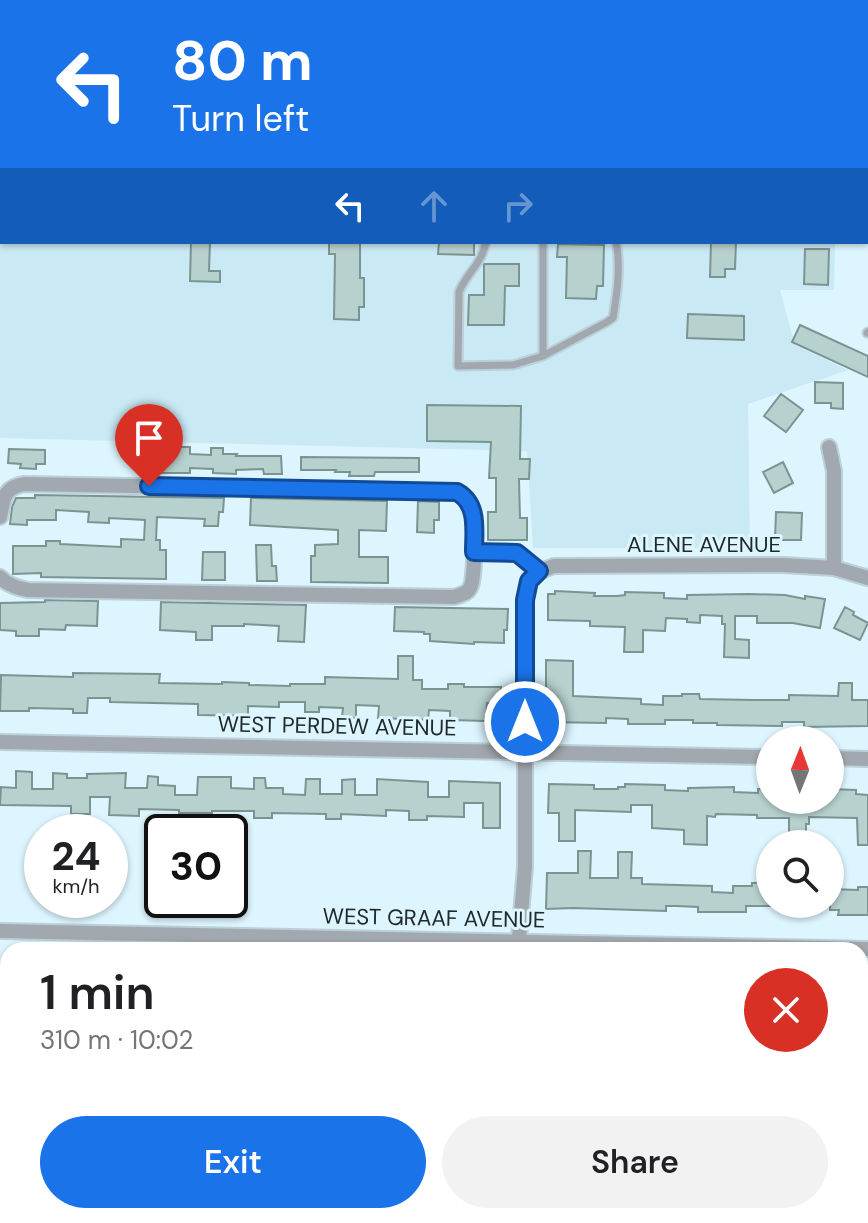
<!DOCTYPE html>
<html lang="en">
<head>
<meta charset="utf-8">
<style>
  :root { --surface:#fff; --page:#f2f2f2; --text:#202124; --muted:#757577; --accent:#1a73e8 }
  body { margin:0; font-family:"DM Sans",sans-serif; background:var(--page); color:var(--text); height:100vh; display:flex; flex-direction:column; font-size:30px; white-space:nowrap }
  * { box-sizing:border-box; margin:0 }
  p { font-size:26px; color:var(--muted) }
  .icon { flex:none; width:44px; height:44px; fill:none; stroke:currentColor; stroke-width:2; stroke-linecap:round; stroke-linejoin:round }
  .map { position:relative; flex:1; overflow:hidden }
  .details { position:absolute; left:0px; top:942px; width:868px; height:282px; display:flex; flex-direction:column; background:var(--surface); border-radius:24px 24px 0 0; box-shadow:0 2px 6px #0004 }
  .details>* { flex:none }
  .top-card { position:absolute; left:0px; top:0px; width:868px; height:244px; box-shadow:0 2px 6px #0004; background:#1a73e8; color:#fff; overflow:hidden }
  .needle { width:52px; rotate:1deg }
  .fabs { position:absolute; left:756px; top:726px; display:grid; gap:16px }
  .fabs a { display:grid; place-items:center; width:88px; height:88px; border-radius:50%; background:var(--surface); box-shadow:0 2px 6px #0004; font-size:40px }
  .speed { position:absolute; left:24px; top:814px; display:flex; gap:16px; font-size:40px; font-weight:700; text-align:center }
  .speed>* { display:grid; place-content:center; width:104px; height:104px; border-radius:50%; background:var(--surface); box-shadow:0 2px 6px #0004; line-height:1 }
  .speed small { font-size:20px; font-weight:400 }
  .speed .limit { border:4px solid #111; border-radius:12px; background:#fff; color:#111 }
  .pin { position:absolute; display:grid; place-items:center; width:68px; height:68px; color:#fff; margin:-82px -34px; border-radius:50% 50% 50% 0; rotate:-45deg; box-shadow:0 0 8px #0007 }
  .pin .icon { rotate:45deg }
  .me { position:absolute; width:88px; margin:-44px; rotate:0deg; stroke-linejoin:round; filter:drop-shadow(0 0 6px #0008) }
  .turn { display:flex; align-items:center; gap:28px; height:168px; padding:0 40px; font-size:36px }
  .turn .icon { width:104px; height:104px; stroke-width:2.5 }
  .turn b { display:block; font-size:56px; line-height:68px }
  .lanes { display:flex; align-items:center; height:76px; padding:0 40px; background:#0003; justify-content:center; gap:40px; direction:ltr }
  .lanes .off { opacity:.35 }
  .round { display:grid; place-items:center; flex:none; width:84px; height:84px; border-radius:42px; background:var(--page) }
  .summary { display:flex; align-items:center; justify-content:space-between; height:136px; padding:0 40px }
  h1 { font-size:48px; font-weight:600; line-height:60px }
  .cta { display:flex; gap:16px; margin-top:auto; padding:16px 40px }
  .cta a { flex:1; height:92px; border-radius:48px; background:var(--accent); color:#fff; font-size:32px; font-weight:600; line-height:92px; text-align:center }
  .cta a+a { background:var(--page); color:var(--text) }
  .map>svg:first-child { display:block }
  .built { fill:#c9e9f5 }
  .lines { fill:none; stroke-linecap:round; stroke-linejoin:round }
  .stream { stroke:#9b9ebc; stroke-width:4 }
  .building { fill:#b7d1cf; stroke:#7b9492; stroke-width:2 }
  .service-casing { stroke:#bbd0d8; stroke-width:11 }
  .minor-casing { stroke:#bbd0d8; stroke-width:18 }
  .primary-casing { stroke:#bbd0d8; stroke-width:26 }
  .service { stroke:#a2a8af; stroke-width:7 }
  .minor { stroke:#a2a8af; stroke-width:14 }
  .primary { stroke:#616c79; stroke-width:22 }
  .route-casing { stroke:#114b97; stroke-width:20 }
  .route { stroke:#1a73e8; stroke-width:14 }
  .labels { text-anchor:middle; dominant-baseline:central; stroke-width:6; stroke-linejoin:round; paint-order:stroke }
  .street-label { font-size:22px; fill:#20292c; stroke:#ddf5fe }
</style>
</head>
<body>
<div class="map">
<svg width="868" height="1223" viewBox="0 0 868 1223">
  <rect width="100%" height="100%" fill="#ddf5fe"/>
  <path class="built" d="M0,184H2V242H835L834,290H780L795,345L848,370L748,404L750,548H533L527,451L0,438Z
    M0,1072H6L8,1085V1216H130V1223H0Z"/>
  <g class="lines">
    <path class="stream" d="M866,33L868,32
      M0,110H2"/>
  </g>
  <path class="building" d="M191,242H210L209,271H220V282L190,281Z
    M329,242H360V278H364V307H359V320L334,319L335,254H329Z
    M439,242H474V255L438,254Z
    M711,242H736L735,269H725V277H710Z
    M558,244L604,245L603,286H597L596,299L566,298L567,257H557Z
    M805,249H829L828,285L804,284Z
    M484,264H519V286H505L504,325H468L469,295H484Z
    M688,314L744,316V340L687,338Z
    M800,325L868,356V377L792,342Z
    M815,382L843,383V409L831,408V403H815Z
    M781,394L803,410L786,432L764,416Z
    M427,405L521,406L520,459H530L529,479H519L520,518H527V540H488V512H496V478H489L491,442L427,441Z
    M154,447H190V454L211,455V448H223V454H237L236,456H281L282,474H264L263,469L236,470V474L213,473V469L190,468V473H157V468H146V454H154Z
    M9,449L45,450V464H36V469L20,468L21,464L8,463Z
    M301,457L419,458V472H375L374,476H349L350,472H335L336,470H301Z
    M783,462L793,483L774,493L763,472Z
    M35,495L224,498L223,512H219L218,526H204L205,519L157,517L156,540H160V550H166V579L41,577V573L13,574V546H46V541H60V544L121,547V539L144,540L145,520L109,518V523L88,522L89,512L56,510V520H27V525L10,524L12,507L16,498H35Z
    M251,498L387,501L386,531L359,530V557H388V583L311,582V556H315V545L338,544V530L250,525Z
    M418,501L439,502V520H434V533L417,532Z
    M776,512L802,513L801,540H775Z
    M256,545H271L272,566H276L277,581H257Z
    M203,552H225V580H202Z
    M555,591L595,593L594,596H617L625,595V592L664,593V598L687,599V595L749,594L785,595L805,599V596L825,599L820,628L793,623H757V616H735V639L749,640V658L724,657L725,624H722V616L700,615V623L687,622V619L666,618L665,631L643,630V652H624L625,627L590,626V621L548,620V594H555Z
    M45,600L98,601L97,626L66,625L65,630L39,629V636H16V631L0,630V603L45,602Z
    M161,602L306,605L304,642L278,641L279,626L244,624V626H212V640H196V632L160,630Z
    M395,607L508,609L507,630H504V643L474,642V644L430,641V634H424V632L394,631Z
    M845,607L854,612L853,615L868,623L860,640L834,628Z
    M398,656H413V680H422V689H448V684H464V687H501V704L487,703L486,721L450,720V711L429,710L428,720L378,718L379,706L356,705V718L342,717L343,708L319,707V712H305V702H279V707L248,706V716L198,715V704L110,702V698H88L87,713H73V709L29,708V711H0L1,675L73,677V673L160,674L159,683L222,684V682L249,683V685L290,686V684H325V677L398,679Z
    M546,660L573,661V696L641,699V704L663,705V696H682V694H699L700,699L754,700H789V695L838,696L839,683H852V700H868V726L804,727V722H782V726L717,725V723H693V720H665V724H628V719L606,718V723L546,722Z
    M16,771L32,772V789H53V773L67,774V778H87V774L126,773L125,788H147L148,776L158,777V785L175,786V795H197L198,777H231V788L254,789V778H265L266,788H283V794L305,795L306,779H320V794H342V780L355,779V795H377V779L428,782V797H449V781L500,783V828H483V803H464V817L427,816V820H409V811L386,810V816L341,814V819H326V814L272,813V818H254V811H212V813H179V810L139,809V816L109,815L110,797H90V814H71V806L0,805L1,787L16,788Z
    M549,784L594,785V789H618V787H625V784L665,785V790L688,791V788L734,787V792L758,793V789H770V800H830V789L856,790V794L868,795V845H858L857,818L809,817V824H806V844H789V818H757V815L716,814L715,817L707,816V845L684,844V830L652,828V805H631V812L575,810V841H559V813H548Z
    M578,851H591L590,878H618V852H632L631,878H642V884L712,886V892L733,893V886H752V883H770V906H746V912H698V907L676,906H666V911L573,908L546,909L547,873H578Z
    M858,887H868V915H838L839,910H830V889L858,890Z"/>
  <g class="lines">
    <g class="service-casing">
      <path id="service" d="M486,242C481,266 467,272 459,292L458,366L513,365L543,356L607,322L613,318C617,294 621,266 616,242
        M543,242V356
        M867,333L868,332
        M474,552L517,553L539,571
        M0,975L8,976
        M0,1147L8,1154
        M22,1223V1216"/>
    </g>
    <g class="minor-casing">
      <path id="minor" d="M829,447L834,471V568
        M0,517C4,499 3,487 25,484L457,492C463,495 468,499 471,505C475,514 476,579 470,588C467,594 460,595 454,597L28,590C17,588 7,585 0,577
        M0,742L770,757
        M830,758L868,759
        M0,931L868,949
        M518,950L525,867V600C528,578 533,573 554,566L783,565L834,568L868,578
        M193,1223V1216
        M314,1223L315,1216
        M437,1223V1216
        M516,1223V1216"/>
    </g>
    <g class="primary-casing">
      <path id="primary" d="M0,158H2
        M866,175H868"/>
    </g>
    <use href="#service" class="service"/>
    <use href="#minor" class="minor"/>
    <use href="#primary" class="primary"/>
  </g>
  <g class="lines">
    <g class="route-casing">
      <path id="route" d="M149,486L457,492C479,504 474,531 474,552L517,553L539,571L529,581L525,600V722"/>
    </g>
    <use href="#route" class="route"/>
  </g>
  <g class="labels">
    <g class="street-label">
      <text x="704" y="544">ALENE AVENUE</text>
      <text transform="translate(337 726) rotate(1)">WEST PERDEW AVENUE</text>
      <text transform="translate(434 918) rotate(1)">WEST GRAAF AVENUE</text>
    </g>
  </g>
</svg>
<div class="fabs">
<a><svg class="needle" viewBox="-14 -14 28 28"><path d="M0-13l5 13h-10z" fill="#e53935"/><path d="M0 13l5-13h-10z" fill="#757577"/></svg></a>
<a><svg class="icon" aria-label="search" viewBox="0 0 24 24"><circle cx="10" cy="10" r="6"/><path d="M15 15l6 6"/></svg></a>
</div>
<div class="speed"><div>24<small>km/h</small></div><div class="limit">30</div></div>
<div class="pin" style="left:149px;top:486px;background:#d93025"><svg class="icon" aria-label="arrive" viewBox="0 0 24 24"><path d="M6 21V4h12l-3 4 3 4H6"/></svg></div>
<svg class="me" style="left:525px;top:722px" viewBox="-20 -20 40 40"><circle r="17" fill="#1a73e8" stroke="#fff" stroke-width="3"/><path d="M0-11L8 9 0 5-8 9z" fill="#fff"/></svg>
<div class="top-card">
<div class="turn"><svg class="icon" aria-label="left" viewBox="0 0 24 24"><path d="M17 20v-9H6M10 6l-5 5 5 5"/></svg><div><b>80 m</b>Turn left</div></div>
<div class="lanes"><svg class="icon" aria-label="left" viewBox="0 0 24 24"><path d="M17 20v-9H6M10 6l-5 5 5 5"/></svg><svg class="icon off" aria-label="ahead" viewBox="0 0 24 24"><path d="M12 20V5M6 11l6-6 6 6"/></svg><svg class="icon off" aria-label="right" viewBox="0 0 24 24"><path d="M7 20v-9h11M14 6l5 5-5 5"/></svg></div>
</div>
<section class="details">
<div class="summary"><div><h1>1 min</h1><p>310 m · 10:02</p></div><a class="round" style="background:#d93025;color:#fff"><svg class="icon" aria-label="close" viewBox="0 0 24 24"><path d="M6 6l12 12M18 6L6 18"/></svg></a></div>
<div class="cta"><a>Exit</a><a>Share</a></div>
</section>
</div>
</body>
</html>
